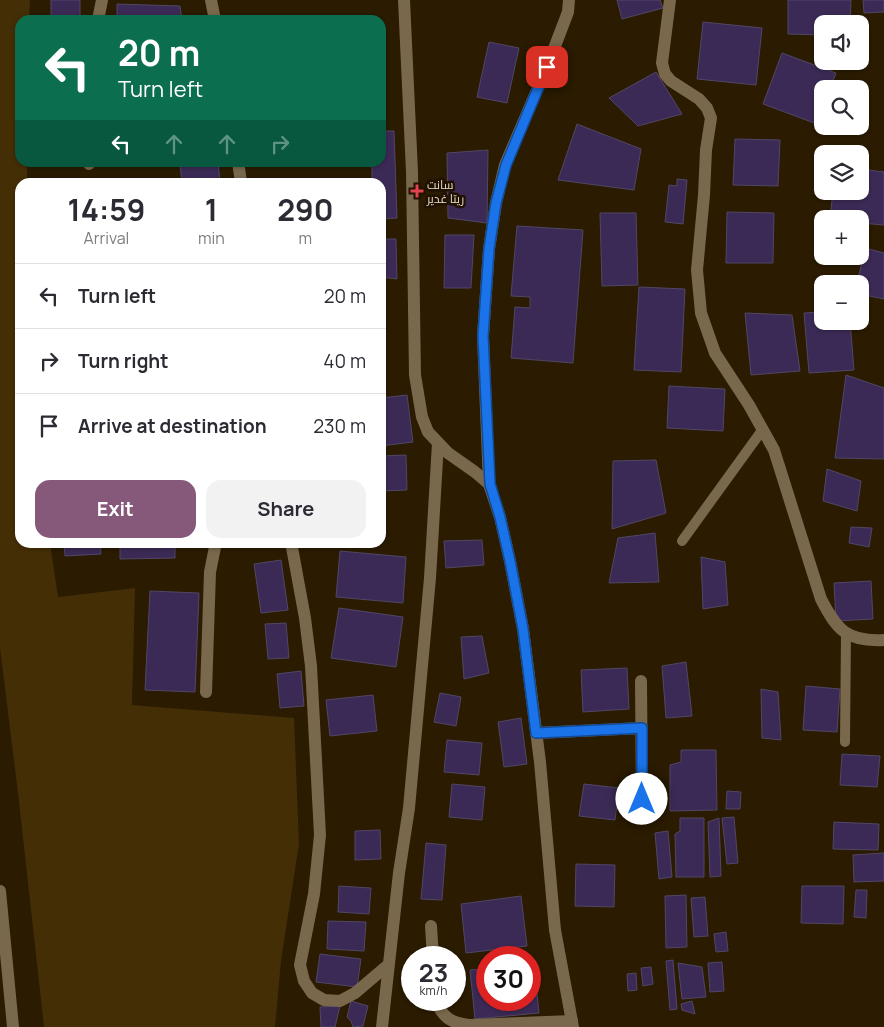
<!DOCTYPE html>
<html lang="en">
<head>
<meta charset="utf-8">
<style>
  :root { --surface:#fff; --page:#f2f2f3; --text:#2b2b33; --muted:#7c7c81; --line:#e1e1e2; --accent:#86597b }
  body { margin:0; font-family:Manrope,Cairo,sans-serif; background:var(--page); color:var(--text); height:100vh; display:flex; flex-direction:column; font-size:19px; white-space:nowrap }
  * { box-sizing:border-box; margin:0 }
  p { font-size:16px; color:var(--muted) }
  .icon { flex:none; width:28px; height:28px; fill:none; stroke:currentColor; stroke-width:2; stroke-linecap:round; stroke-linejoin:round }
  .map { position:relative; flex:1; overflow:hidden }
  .sheet { position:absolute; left:15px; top:178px; width:371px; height:370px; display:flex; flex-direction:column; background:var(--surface); border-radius:15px; box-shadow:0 1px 4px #0004 }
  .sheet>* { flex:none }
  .hud { position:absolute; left:15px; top:15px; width:371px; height:152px; border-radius:15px; box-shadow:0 1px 4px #0004; background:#0b6e4f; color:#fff; overflow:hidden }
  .fabs { position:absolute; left:814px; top:15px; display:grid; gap:10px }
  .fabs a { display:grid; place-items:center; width:55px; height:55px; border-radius:10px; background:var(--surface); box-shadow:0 1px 4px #0004; font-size:25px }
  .speed { position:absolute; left:401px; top:946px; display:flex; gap:10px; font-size:25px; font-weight:700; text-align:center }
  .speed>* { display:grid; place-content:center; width:65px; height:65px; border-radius:50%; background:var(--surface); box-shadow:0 1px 4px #0004; line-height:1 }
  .speed small { font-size:12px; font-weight:400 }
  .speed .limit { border:8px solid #d22; background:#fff; color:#111 }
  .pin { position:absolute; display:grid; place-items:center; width:42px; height:42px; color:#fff; margin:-21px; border-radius:10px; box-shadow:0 2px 8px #0006 }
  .me { position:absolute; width:55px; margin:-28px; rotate:0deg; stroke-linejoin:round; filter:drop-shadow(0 0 4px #0008) }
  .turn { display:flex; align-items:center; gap:18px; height:105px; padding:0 20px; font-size:22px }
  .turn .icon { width:65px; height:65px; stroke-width:2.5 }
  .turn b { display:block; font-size:35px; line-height:42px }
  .lanes { display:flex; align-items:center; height:48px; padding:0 20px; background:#0003; justify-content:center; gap:25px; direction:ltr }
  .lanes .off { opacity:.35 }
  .eta { display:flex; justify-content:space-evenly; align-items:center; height:85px; text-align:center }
  .eta b { font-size:30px; font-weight:700; line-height:35px }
  .cta { display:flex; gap:10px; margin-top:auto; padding:10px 20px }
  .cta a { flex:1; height:58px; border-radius:15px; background:var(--accent); color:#fff; font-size:20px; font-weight:700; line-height:58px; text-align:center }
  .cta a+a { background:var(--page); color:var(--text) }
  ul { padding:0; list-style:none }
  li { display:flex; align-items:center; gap:15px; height:65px; padding:0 20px; border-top:1px solid var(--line) }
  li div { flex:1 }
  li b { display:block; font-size:19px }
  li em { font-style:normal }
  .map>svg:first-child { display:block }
  .green { fill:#442e06 }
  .building { fill:#3b2a55; stroke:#514764 }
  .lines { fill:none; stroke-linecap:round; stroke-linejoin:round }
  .lane { stroke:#7a684c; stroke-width:10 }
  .street { stroke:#7a684c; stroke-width:12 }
  .secondary { stroke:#7a684c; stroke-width:12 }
  .route-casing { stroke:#114b97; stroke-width:12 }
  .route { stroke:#1a73e8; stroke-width:9 }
  .health-dot { fill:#e0444e; stroke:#201100; stroke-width:2 }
  .labels { text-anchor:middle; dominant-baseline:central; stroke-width:5; stroke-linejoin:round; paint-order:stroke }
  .poi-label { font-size:12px; fill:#e4dacb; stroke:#201100; text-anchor:start }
</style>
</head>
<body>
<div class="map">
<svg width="884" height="1027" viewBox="0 0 884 1027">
  <rect width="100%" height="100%" fill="#2a1b01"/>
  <path class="green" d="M0,0H30L29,20H20V162L27,163V182H20V542L50,543L58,597L135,588L132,705L294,718L299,844L281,961L275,1027H44L18,793L0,648Z"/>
  <path class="building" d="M51,0H80V20H51Z
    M617,0H660L663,8L622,19Z
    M788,0H851L850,24H822V35L788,34Z
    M863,0H884V12L864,13Z
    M117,4L180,6L182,20H117Z
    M703,22L762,28L756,85L697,79Z
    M489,42L519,48L507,103L477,97Z
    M782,53L836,73L830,89H822V109L817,124L763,104Z
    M656,72L682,114L638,126L609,98Z
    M577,124L641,149L634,190L558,180Z
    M381,131H394L397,218L381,219V182H372V162H381Z
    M735,139L780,140L778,186L733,185Z
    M488,150L487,223L448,218L447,153Z
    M193,162H218L220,182H182L180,164Z
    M249,162H288V166L249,165Z
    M860,169L884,172V225L860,223V219H830L833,191H860Z
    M677,179L687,180L683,224L665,222L669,185L677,186Z
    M727,212L774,213L773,263H726Z
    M600,213H636L638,285L602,286Z
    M517,226L583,230L573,363L511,358L515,307L530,308V297L511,296Z
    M445,235H474L471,288H444Z
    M381,239H396L397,279L381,277Z
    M865,248L884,253V299L860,294V284H857Z
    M639,287L685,289L681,372L634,370Z
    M822,312V321H850L854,370L809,373L804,313Z
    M745,313L792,315L800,371L751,375Z
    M846,375L884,388V459L835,458Z
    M669,386L725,389L723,431L667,428Z
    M407,395L413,442L381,446V398Z
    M406,455L407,490L381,491V456Z
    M656,460L666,513L612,529L613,461Z
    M827,469L861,481L857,511L823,501Z
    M851,527L872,528L869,547L849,543Z
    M655,533L659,582L609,583L618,538Z
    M482,540L484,565L446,568L444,541Z
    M64,542H100L101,554L65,556Z
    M120,542H175V558L120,559Z
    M340,551L406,557L403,603L336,597Z
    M701,557L725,562L728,605L703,609Z
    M281,560L288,610L261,613L254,564Z
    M871,581L873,619L836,621L834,583Z
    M150,591L199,593L195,692L145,690Z
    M339,608L403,617L396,667L331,658Z
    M286,623L289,658L268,659L265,624Z
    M482,636L489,673L464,679L461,637Z
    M686,662L692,716L666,718L662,666Z
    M627,668L629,709L583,712L581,670Z
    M301,671L304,706L280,708L277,674Z
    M806,686L840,689L837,732L803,730Z
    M761,689L778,692L781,740L762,738Z
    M440,693L461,697L456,726L434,722Z
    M373,695L377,731L330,736L326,700Z
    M521,718L527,764L504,767L498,722Z
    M447,740L482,743L479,775L444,772Z
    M681,750H716L717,810L670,811V765L681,762Z
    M842,754L880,756L877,787L840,785Z
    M452,784L485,787L482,820L449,817Z
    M584,784L619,788L615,820L579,816Z
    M727,791L741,792L740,809H726Z
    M734,817L738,863L727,864L722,818Z
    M680,818H704V877H676L675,834L680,831Z
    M719,818L721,876L710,877L708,822Z
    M834,822L879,824L878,850L833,849Z
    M380,830L381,859L355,860V831Z
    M668,831L672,877L659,879L655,833Z
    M426,843L446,845L442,900L421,899Z
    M884,853V881L854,882L853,855Z
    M576,864L615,865L614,907L575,906Z
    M339,886L371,888L369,914L338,912Z
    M802,886H844L843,924L801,923Z
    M856,890H867L866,918L854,917Z
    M686,895L687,947L666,948L665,896Z
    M521,896L527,946L466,953L461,904Z
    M705,897L708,936L694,937L691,898Z
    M328,921L366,922L364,951L327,949Z
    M726,932L728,951L716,952L714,934Z
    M320,954L361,959L357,987L316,982Z
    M673,960L677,1009L670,1010L666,961Z
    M722,962L724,991L710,992L708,963Z
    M678,963L702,967L706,997L682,999Z
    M534,964L539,1013L475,1019L470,970L488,969V1000H530V965Z
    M651,967L653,984L643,986L641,968Z
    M636,973L637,990L628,991L627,974Z
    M351,1001L368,1006L363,1026L353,1027L351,1021L347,1017Z
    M692,1001L695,1014L682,1010L681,1004Z
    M340,1006L335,1027H321L320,1007Z"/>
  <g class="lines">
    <path class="lane" d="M682,541L763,429
      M845,742L846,634"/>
    <path class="street" d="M211,0L215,20
      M670,0L662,63L665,74L671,81L699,99L707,108L711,118L706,150L704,195L697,270L701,313L715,353L749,405L774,450L821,599C837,630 847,642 884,640
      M98,20L102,0
      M238,162L241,182
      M89,164V162
      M489,484L483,336L489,249L496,203L505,165L547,67L568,12L569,0
      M291,542L305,618L311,666L320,835L314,894L300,965L304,981L312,993L324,1000L340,1001L355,993L388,965
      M641,681L642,799
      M206,692L210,572L216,542
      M536,733L642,728
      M431,926L433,958
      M435,1000C443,1017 450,1023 469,1025L572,1021
      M382,1027L399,873L409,808L430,578L438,443"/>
    <path class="secondary" d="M404,0L412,172L415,375L422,417L428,432L448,453L475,472L489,484L500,517L510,561L523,629L540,762L555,930L573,1027
      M0,891L13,1027"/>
  </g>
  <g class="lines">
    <g class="route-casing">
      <path id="route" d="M547,67L506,165L496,203L489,249L483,336L490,484L500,517L510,561L523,629L536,733L642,728V799"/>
    </g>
    <use href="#route" class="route"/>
  </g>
  <path class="health-dot" d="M414.5 183.5h5v5h5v5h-5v5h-5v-5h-5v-5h5z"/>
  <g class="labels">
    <g class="poi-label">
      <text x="427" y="184">سانت<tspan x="427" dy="14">ريتا غدير</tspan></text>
    </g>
  </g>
</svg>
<div class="fabs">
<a><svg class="icon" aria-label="sound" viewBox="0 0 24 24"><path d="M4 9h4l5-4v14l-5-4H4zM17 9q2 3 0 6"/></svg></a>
<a><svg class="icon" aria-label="search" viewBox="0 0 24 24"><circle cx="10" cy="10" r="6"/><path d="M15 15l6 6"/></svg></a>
<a><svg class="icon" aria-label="layers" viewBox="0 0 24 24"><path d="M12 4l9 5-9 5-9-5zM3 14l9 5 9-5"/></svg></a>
<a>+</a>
<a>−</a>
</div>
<div class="speed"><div>23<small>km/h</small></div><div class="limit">30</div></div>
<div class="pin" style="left:547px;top:67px;background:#d93025"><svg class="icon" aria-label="arrive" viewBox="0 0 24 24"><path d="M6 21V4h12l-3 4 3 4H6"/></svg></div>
<svg class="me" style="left:642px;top:799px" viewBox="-20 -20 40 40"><circle r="19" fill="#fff"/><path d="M0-13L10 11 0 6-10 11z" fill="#1a73e8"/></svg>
<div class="hud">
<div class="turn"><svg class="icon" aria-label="left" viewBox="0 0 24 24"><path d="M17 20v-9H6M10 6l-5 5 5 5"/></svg><div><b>20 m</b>Turn left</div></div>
<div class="lanes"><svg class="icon" aria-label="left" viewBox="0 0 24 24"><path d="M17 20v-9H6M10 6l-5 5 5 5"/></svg><svg class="icon off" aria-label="ahead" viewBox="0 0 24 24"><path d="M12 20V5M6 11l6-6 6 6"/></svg><svg class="icon off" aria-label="ahead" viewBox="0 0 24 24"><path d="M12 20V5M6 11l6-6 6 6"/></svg><svg class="icon off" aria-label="right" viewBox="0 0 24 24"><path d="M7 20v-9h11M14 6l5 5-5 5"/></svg></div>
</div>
<section class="sheet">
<div class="eta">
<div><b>14:59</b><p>Arrival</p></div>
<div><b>1</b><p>min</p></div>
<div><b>290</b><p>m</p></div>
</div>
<ul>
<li><svg class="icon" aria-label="left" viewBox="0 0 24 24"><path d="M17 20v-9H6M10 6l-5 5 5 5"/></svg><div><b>Turn left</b></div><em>20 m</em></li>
<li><svg class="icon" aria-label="right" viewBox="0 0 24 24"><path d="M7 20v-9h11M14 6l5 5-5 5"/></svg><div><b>Turn right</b></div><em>40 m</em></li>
<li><svg class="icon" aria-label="arrive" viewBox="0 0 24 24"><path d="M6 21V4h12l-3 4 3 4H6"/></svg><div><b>Arrive at destination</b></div><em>230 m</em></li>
</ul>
<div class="cta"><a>Exit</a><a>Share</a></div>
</section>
</div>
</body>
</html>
